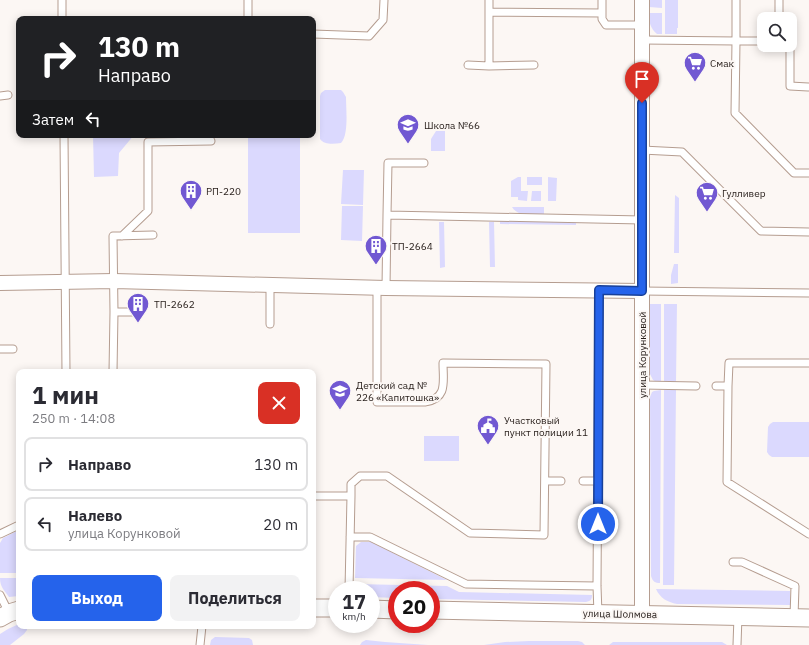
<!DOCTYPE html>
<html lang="ru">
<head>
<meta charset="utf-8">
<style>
  :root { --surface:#fff; --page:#f2f2f3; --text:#2b2b33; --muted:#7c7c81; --line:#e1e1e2; --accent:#2563eb }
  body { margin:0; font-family:"IBM Plex Sans",sans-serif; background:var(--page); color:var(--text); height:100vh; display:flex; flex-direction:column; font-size:15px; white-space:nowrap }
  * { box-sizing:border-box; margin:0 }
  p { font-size:13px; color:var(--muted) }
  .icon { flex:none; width:22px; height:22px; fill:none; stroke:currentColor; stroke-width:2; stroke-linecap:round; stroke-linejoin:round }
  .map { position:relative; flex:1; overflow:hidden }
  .side { position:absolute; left:16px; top:369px; width:300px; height:260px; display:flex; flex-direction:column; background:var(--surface); border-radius:8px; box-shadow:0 2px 10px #0003 }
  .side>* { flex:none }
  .guide { position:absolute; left:16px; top:16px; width:300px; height:122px; border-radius:8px; box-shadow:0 2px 10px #0003; background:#202124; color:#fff; overflow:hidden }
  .tools { position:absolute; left:757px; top:12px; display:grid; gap:8px }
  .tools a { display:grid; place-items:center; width:40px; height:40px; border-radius:8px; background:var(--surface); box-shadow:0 2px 10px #0003; font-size:20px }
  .speed { position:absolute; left:328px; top:581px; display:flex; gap:8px; font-size:20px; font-weight:700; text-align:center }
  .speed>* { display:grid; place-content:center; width:52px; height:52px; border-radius:50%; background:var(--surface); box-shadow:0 2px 10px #0003; line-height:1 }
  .speed small { font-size:10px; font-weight:400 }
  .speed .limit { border:6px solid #d22; background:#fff; color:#111 }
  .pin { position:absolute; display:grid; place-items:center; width:34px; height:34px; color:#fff; margin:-41px -17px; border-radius:50% 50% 50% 0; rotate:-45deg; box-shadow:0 0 4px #0007 }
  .pin .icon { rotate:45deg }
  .me { position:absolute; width:44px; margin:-22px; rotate:0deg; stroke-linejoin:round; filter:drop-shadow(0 0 3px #0008) }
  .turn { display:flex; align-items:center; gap:14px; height:84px; padding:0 16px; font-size:18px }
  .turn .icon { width:52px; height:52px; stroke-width:2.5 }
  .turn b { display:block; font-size:28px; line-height:34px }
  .then { display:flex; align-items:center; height:38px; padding:0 16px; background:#0003; gap:8px; font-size:15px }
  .round { display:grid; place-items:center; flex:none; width:42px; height:42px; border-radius:8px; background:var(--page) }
  .overview { display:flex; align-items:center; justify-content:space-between; height:68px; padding:0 16px }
  h1 { font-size:24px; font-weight:700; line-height:30px }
  .cta { display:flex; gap:8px; margin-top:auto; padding:8px 16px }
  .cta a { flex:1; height:46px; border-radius:8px; background:var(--accent); color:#fff; font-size:16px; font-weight:700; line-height:46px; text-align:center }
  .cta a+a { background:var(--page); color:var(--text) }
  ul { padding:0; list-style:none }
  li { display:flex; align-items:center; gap:12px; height:54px; margin:0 8px 6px; padding:0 8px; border:2px solid var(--line); border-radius:8px }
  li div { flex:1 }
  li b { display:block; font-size:15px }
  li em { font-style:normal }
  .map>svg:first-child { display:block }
  .green { fill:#dbd9fe }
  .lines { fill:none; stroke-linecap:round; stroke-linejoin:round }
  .service-casing { stroke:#b59d90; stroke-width:9 }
  .minor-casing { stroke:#b59d90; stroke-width:16 }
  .tertiary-casing { stroke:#b59d90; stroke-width:19 }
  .service { stroke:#fff; stroke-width:7 }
  .minor { stroke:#fff; stroke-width:14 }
  .tertiary { stroke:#fff; stroke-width:17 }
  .route-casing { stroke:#184099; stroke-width:10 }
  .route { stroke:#2563eb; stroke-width:7 }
  .labels { text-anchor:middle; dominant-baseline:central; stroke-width:4; stroke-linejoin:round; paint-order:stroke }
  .poi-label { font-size:10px; fill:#251c18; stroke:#fcf7f4; text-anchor:start }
  .street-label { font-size:10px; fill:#251c18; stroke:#fcf7f4 }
</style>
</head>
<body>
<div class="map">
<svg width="809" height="645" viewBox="0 0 809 645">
  <rect width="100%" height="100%" fill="#fcf7f4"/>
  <path class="green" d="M649,0H662V8L649,7Z
    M665,0H678V28H677V34H665Z
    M649,13H662V34H657C650,28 649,22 649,13Z
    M325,90H341L343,92L346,97C346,108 349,135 341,143C334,144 324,145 320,139V96L321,93Z
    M436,131H445V151H431V139Z
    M93,135H134L119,153L118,176L94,177Z
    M248,135H300V233H248Z
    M343,170H364L363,205L341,204Z
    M518,177H521V191H528L527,201L518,200V197H511V181Z
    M527,177H542V185H527Z
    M548,177L557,178L556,201H548Z
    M532,191H541V201H531Z
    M675,195L679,198V253H674Z
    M342,206H363L362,241L341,240Z
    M512,207H544V215C533,215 518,217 512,207Z
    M500,221L576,222V225L500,224Z
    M439,222H444L445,267L440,268Z
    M489,222H494L495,267H490Z
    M674,264H678V283L671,284V275Z
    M650,304H661V382H657L653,380L650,374Z
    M664,304H677L676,382H664Z
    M664,390H676L674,585H663Z
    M654,391L661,390L660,583C655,583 653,582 651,576L650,397L652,392Z
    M773,422H809V457H772L769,455L767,452L768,427L770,424Z
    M424,436H459V461H424Z
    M19,530V573H0V543L3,538Z
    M361,542H371L447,580L355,578L356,546Z
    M0,578H19V596L9,597C4,590 0,587 0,578Z
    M355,584L447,586L459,592L592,595C592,599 591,601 586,602L431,599V590H397V598L371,597V590H355Z
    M656,589L790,591V605L677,604C667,602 660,598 656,589Z
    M19,624V626H27V630L24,634L10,645H0V634L8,629Z
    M215,637L249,638L252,640L253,645H210L211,640Z
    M366,640L385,642L428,645H360L362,642Z
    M529,641H578L582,642L585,645H484L505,642Z
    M613,642H722L727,645H609Z"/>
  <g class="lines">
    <g class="service-casing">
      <path id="service" d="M62,0V19
        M489,0V12L602,13V19L606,25H642
        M602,13V0
        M248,19V0
        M779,19V0
        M313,34L369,36L383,20L384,0
        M642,40L736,41V0
        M764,41H736L735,113L794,173H809
        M790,41V86L808,87
        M468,65L489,66V12
        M489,66L534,65
        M0,96L8,95
        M64,135L66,372
        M642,150L682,152L761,231L809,232
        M424,163H388L387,215L642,220
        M122,236L148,211V142L211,141
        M270,285V324
        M386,288L387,215
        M642,291L809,293
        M132,312H114L113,236L153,235
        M0,349H13
        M113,372L114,312
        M642,385L696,386
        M716,386H728L729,363H809
        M728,386L727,482L809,534
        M545,481H561
        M583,481H598
        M313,496H351V484L360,476H387L470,533L544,535L546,364L443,363C443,381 448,399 425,402H377V288
        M0,534L19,525
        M350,537H370L466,584L597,586
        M733,562H742L795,586L794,617
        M349,590L351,496
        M0,595L9,613
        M598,614L597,586L599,290
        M200,645L202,626
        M737,645L738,616"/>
    </g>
    <g class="minor-casing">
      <path id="minor" d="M642,0V614
        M0,283L114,281L386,288L642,291"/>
    </g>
    <g class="tertiary-casing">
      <path id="tertiary" d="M313,608H337
        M371,609L397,610
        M431,610L809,618
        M0,618L9,613L19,610"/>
    </g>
    <use href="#service" class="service"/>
    <use href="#minor" class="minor"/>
    <use href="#tertiary" class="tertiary"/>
  </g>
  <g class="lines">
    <g class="route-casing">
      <path id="route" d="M598,524L599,290L642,291V103"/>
    </g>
    <use href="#route" class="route"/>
  </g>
  <defs>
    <g id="supermarket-pin" transform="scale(1.15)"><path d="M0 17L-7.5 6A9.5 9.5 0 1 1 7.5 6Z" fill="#7158d2" stroke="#fcf7f4"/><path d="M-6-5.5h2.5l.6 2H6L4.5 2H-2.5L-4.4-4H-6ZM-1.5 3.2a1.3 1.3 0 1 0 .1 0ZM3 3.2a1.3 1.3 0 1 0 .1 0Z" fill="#fff"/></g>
    <g id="school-pin" transform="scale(1.15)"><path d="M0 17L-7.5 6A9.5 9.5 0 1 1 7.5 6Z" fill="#7158d2" stroke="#fcf7f4"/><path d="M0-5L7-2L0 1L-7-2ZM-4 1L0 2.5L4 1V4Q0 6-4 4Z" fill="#fff"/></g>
    <g id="building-pin" transform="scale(1.15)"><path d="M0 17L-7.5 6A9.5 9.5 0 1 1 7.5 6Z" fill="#7158d2" stroke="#fcf7f4"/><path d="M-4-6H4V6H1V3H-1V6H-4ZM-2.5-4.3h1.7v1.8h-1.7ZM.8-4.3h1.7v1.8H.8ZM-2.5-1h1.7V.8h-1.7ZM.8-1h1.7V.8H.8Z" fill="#fff"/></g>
    <g id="civic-pin" transform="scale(1.15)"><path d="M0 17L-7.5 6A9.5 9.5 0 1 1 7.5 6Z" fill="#7158d2" stroke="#fcf7f4"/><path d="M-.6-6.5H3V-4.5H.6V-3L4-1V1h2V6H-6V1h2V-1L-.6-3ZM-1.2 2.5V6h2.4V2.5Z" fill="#fff"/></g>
  </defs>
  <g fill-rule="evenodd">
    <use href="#supermarket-pin" x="695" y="63"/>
    <use href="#school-pin" x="408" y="125"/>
    <use href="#building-pin" x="191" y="191"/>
    <use href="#supermarket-pin" x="707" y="193"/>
    <use href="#building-pin" x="376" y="246"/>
    <use href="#building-pin" x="138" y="304"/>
    <use href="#school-pin" x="340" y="391"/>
    <use href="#civic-pin" x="488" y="426"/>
  </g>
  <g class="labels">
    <g class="poi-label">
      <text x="710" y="63">Смак</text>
      <text x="424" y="125">Школа №66</text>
      <text x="206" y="191">РП-220</text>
      <text x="722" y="193">Гулливер</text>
      <text x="392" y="246">ТП-2664</text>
      <text x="154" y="304">ТП-2662</text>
      <text x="356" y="385">Детский сад №<tspan x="356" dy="12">226 «Капитошка»</tspan></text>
      <text x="504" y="420">Участковый<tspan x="504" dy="12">пункт полиции 11</tspan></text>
    </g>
    <g class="street-label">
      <text transform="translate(642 355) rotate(-90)">улица Корунковой</text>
      <text transform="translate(620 614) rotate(1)">улица Шолмова</text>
    </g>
  </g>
</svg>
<div class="tools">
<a><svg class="icon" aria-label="search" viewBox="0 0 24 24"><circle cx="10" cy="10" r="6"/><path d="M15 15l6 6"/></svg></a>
</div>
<div class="speed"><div>17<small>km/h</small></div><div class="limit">20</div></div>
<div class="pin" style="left:642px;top:103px;background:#d93025"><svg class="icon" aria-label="arrive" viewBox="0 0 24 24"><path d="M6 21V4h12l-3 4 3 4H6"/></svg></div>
<svg class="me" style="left:598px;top:524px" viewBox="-20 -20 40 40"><circle r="17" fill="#2563eb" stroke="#fff" stroke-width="3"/><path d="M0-11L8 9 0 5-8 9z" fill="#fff"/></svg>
<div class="guide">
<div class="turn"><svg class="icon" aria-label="right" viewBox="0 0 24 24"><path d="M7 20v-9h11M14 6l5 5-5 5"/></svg><div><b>130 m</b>Направо</div></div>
<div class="then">Затем<svg class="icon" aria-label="left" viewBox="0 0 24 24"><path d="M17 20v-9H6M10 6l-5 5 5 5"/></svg></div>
</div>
<section class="side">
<div class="overview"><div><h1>1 мин</h1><p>250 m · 14:08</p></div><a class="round" style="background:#d93025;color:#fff"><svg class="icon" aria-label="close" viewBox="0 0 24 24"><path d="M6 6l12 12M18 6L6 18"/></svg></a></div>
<ul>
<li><svg class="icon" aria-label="right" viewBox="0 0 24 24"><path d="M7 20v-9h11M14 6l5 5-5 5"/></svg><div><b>Направо</b></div><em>130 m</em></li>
<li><svg class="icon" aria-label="left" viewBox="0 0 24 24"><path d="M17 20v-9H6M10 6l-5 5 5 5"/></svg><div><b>Налево</b><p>улица Корунковой</p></div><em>20 m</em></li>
</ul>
<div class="cta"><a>Выход</a><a>Поделиться</a></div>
</section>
</div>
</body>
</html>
